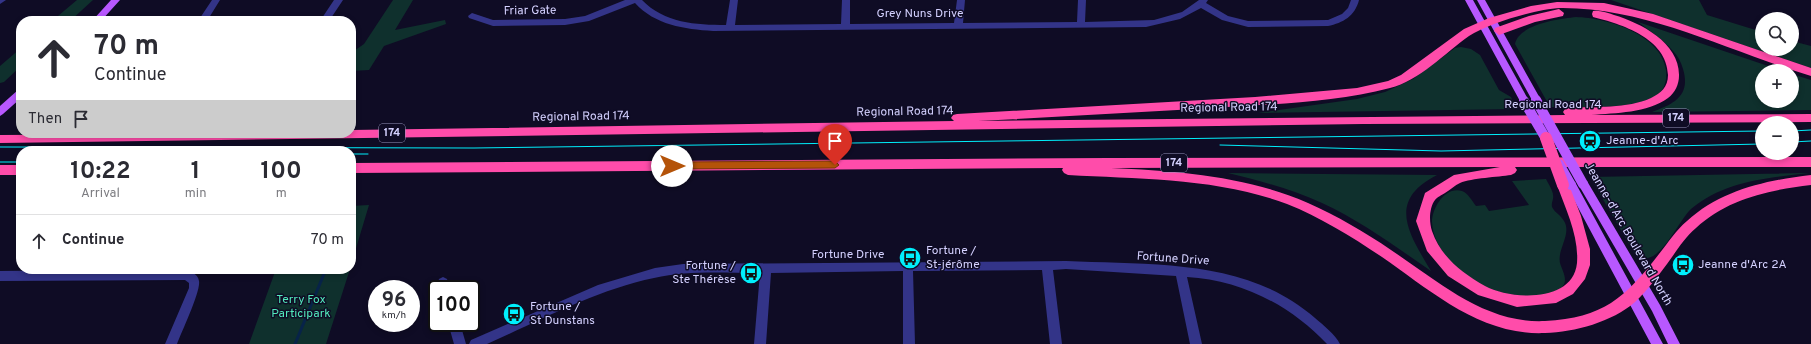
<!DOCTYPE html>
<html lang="en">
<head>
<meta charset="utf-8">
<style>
  :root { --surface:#fff; --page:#f2f2f3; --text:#2b2b33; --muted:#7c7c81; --line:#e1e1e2 }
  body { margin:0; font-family:Overpass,sans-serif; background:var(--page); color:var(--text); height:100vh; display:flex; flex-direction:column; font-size:15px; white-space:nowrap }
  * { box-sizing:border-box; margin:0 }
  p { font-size:13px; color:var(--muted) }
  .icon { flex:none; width:22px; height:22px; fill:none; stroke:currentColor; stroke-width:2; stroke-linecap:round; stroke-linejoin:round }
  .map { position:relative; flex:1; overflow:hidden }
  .drawer { position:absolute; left:16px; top:146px; width:340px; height:128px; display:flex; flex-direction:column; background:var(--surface); border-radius:16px; box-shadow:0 2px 6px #0003 }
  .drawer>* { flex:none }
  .banner { position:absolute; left:16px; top:16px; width:340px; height:122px; border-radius:16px; box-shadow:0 2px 6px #0003; background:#fff; color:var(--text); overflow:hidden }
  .controls { position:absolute; left:1755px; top:12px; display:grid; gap:8px }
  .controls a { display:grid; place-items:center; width:44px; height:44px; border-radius:50%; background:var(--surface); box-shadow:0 2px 6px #0003; font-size:20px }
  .speed { position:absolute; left:368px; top:280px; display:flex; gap:8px; font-size:20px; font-weight:700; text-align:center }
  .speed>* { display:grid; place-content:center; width:52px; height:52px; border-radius:50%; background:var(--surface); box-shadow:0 2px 6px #0003; line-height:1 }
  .speed small { font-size:10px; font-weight:400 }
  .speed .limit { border:2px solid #111; border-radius:6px; background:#fff; color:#111 }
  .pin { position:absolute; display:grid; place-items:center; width:34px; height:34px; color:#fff; margin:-41px -17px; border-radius:50% 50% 50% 0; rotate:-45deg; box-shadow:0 0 4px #0007 }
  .pin .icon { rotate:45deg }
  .me { position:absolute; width:44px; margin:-22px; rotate:90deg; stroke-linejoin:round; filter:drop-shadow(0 0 3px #0008) }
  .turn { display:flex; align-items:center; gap:14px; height:84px; padding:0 12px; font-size:18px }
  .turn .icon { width:52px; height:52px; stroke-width:2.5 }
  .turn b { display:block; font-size:28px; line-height:34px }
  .then { display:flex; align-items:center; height:38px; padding:0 12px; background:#0003; gap:8px; font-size:15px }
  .eta { display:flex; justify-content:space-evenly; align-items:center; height:68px; text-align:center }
  .eta b { font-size:24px; font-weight:700; line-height:28px }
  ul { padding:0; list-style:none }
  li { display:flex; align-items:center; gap:12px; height:52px; padding:0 12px; border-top:1px solid var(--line) }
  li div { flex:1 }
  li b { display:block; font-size:15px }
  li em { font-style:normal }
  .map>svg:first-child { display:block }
  .green { fill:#0f302d }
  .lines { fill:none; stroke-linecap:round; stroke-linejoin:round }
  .stream { stroke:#072349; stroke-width:3 }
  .minor { fill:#333488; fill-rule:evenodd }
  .major { fill:#b858ff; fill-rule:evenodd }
  .highway { fill:#ff4caa; fill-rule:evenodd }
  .tram { stroke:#00effc; stroke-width:1 }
  .major-bridge { stroke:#b858ff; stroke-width:10 }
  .highway-bridge { stroke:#ff4caa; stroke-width:12 }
  .route { fill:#b45309; stroke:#753606 }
  .labels { text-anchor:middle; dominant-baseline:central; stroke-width:3; stroke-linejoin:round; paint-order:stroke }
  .shield { fill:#0f0c25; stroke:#9996be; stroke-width:1 }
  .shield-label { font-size:11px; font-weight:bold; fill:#d4d1ff }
  .street-label { font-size:12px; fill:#d4d1ff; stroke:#0f0c25 }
  .poi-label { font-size:12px; fill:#d4d1ff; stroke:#0f0c25; text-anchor:start }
  .park-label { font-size:12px; fill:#52e9bc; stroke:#0f0c25 }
</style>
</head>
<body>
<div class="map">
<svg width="1811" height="344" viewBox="0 0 1811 344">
  <rect width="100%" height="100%" fill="#0f0c25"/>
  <path class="green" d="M77,0H93L70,21H52Z
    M393,0H413L395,30L445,20L446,24L384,46L369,70L351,71V53L364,44Z
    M1611,0H1699L1707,15L1762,32V49H1792V41L1811,46V68Z
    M1576,17C1607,18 1661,34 1666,70C1667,80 1665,89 1657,95C1636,110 1577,107 1550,107L1515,44C1519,24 1559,19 1576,17Z
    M1638,22L1783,71H1762V101H1792V74L1811,80V110L1652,112C1674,104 1691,96 1683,69C1681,62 1678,56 1673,51C1663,39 1650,31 1638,22Z
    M1461,47L1471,49L1480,55L1499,90L1511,97L1516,109L1258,113L1357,99L1385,92L1413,79L1455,48Z
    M21,48V66L4,82L0,83V66Z
    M1228,173L1437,175C1386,201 1409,234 1431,271C1396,247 1361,221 1322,203C1292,189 1260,181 1228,173Z
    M1809,173C1767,178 1724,181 1691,209C1677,222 1659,270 1636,256L1590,177Z
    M1546,179C1548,183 1553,191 1553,195C1554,200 1551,202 1552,207C1555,213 1561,215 1564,221C1572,234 1557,249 1560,263C1562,270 1568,279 1563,286C1553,299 1529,298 1515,295C1501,293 1486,290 1475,282C1455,269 1433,247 1432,222C1432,208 1445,186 1462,191C1468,193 1472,201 1476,206L1485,205L1489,211L1529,205L1512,181Z
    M369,205L351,265V206Z
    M276,269H350L326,344H249Z"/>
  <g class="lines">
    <path class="stream" d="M295,344L326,269"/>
    <path class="minor" d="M0,0H6L0,4Z
      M212,0H220L207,21H198Z
      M334,0H343L329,21H320Z
      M625,0H642C664,23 696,25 726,25L730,0H738L735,25L841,24L842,0H850V24L954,23L957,0H965L963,23L1077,22L1078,0H1086L1085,22L1154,20L1182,12L1199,0H1208L1206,3L1228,16L1248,21L1328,20L1342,14L1348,8L1351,0H1359C1355,16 1343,23 1328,26L1248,27L1222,20L1201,8L1180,19L1146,27L713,31C684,29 655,25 635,3L589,21L565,25L493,26L469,18L468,16L472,13L493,20L565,19L585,16Z
      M1066,261C1150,265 1247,258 1315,318C1323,325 1335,334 1340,344H1327C1290,305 1241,280 1187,277L1202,344H1190L1176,276L1066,269L1053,270L1062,344H1050L1042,270L913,271L915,344H903V271L771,273L766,344H754L760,273C725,273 688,270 654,278C596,290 541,320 487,344H469L471,340L598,285L655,268L683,264Z
      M182,269C189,271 198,273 199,281C201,291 181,333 177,344H165L189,288V283L185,280L0,281V271Z
      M443,277L447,279L450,289H440L438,282L439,279Z
      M448,323H460L466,344H454Z"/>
    <path class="major" d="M111,0H120L101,21H92Z
      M1465,0H1473L1529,101L1527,103H1521Z
      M1477,0H1485L1541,100L1539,102H1533Z
      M21,89V98L3,114L0,116V106L18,90Z
      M1583,180L1587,181L1660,305L1680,344H1668L1652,311L1578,184L1579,181Z
      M1571,181L1575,182L1663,344H1651L1566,185L1567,182Z"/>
    <path class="highway" d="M1557,2L1604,3L1653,14L1811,68V76C1730,52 1647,7 1560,8C1537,9 1489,23 1469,36C1445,53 1419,81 1390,88C1333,103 1271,104 1213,108C1135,112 1056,117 978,121L1565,115L1563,112L1565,109L1569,108C1595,106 1627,109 1651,98C1661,93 1668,87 1668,75C1667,38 1621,24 1593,17L1592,14L1593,11C1600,10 1608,13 1614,15C1641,23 1680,43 1679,76C1679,84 1675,93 1668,98C1647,113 1616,113 1591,115L1811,114V122L1363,124L0,143V135L351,133V130L954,121L951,118L953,115L957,114L1255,97L1357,88L1388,81L1401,75L1464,29L1489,18L1531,6Z
      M1559,9L1564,13L1563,16L1535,22L1499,35L1494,31L1495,28L1529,16Z
      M1811,157V167H1515L1517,170L1515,173L1511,175C1498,177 1472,178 1460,183C1455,185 1450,190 1445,193C1442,195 1437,197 1435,200C1429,208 1429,222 1432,231C1441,257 1462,273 1485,286C1511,300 1573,303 1577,263C1579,236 1566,210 1557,185L1559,182L1563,180L1567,182L1569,185L1581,216L1590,249V265L1585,279L1573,294L1556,303L1517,307L1478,295L1448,276L1427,251L1416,221L1425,193L1454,175L1500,167L1111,168C1178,171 1246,176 1308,203C1337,216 1365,232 1391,250C1438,281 1485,324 1545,321C1603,318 1625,298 1659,254C1668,243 1676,230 1687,221C1721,190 1767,180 1811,175V185C1769,190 1727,199 1696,228C1684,238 1676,252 1667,264C1657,277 1647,291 1635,302C1612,322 1575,332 1545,333C1481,336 1431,291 1382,257C1352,237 1320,217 1287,204C1218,178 1140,179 1068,175L1064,173L1062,170L1063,168L351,173V163L1109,158Z
      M0,165H21V175H0Z"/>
    <path class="tram" d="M1792,131L1811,130
      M1792,142L1811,141
      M1220,145L1441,151L1762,144
      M0,147L474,148L1762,131
      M351,154H368
      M0,162H21"/>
    <path class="major-bridge" d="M1536,100L1583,184
      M1524,101L1549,144
      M1559,164L1571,185"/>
    <path class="highway-bridge" d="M1546,138L1563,185"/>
  </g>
  <path class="route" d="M835,161L839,165L835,168L672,169L667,166L672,162Z"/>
  <defs>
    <g id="station-disc" transform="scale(1.15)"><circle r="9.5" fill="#00effc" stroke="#0f0c25"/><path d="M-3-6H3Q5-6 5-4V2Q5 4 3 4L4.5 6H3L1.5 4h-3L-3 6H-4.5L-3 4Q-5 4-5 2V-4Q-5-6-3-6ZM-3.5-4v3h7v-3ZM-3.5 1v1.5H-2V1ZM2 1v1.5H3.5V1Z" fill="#111"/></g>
    <g id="bus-disc" transform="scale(1.15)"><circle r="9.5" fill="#00effc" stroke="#0f0c25"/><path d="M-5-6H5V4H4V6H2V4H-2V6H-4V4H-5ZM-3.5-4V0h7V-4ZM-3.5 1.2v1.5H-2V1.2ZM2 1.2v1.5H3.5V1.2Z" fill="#111"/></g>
  </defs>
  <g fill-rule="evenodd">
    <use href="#station-disc" x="1590" y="141"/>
    <use href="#bus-disc" x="910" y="258"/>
    <use href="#bus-disc" x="1683" y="265"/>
    <use href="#bus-disc" x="751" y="273"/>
    <use href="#bus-disc" x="514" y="314"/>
  </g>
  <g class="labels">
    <g class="shield">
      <rect x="1663" y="109" width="26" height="18" rx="3"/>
      <rect x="379" y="124" width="26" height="18" rx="3"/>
      <rect x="1161" y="154" width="26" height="18" rx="3"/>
    </g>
    <g class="shield-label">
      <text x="1676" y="118">174</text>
      <text x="392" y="133">174</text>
      <text x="1174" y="163">174</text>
    </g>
    <g class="street-label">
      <text transform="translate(530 11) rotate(-1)">Friar Gate</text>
      <text x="920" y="14">Grey Nuns Drive</text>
      <text x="1553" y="105">Regional Road 174</text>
      <text transform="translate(1229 108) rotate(-1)">Regional Road 174</text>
      <text transform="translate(905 112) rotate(-1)">Regional Road 174</text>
      <text transform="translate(581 117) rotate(-1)">Regional Road 174</text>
      <text transform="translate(1628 234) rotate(60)">Jeanne-d'Arc Boulevard North</text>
      <text x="848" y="255">Fortune Drive</text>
      <text transform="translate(1173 259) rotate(4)">Fortune Drive</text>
    </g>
    <g class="poi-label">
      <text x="1606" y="141">Jeanne-d'Arc</text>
      <text x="926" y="251">Fortune /<tspan x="926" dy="14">St-jérôme</tspan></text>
      <text x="1698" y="265">Jeanne d'Arc 2A</text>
      <text x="736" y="266" text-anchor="end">Fortune /<tspan x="736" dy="14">Ste Thérèse</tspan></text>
      <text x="530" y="307">Fortune /<tspan x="530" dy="14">St Dunstans</tspan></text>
    </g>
    <g class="park-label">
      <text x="301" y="300">Terry Fox<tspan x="301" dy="14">Participark</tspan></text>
    </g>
  </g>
</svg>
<div class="controls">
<a><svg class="icon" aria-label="search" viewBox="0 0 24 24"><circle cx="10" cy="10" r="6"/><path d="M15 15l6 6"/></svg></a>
<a>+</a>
<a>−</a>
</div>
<div class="speed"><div>96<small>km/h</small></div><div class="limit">100</div></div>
<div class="pin" style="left:835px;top:165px;background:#d93025"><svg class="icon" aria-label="arrive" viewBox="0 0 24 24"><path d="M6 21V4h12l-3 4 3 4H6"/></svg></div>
<svg class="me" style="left:672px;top:166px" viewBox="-20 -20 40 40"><circle r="19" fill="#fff"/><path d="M0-13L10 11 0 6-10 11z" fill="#b45309"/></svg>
<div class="banner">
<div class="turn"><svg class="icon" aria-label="ahead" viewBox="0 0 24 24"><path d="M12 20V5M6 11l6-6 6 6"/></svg><div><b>70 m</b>Continue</div></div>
<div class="then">Then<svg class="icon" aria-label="arrive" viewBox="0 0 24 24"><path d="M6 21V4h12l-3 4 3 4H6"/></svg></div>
</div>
<section class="drawer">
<div class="eta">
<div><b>10:22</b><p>Arrival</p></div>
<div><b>1</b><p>min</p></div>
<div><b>100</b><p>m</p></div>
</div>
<ul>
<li><svg class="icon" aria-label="ahead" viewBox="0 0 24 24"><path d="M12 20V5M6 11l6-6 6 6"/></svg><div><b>Continue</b></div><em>70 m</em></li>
</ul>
</section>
</div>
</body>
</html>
